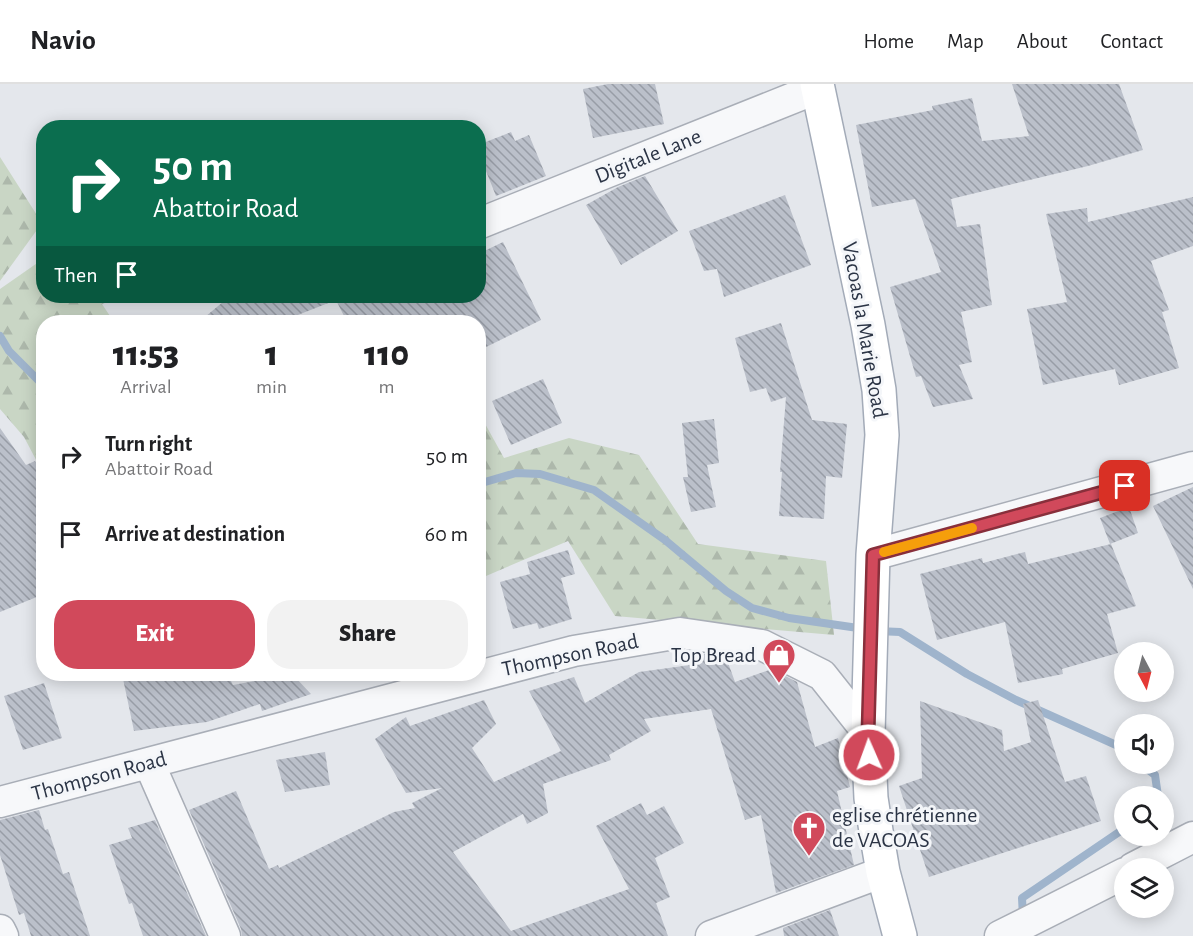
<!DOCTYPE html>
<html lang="en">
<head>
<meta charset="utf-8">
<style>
  :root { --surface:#fff; --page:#f2f2f2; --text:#202124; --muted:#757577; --line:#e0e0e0; --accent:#d1495b }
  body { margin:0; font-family:"Alegreya Sans",sans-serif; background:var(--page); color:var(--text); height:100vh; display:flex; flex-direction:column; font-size:22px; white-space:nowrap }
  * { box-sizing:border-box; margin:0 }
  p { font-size:20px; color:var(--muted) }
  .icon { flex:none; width:33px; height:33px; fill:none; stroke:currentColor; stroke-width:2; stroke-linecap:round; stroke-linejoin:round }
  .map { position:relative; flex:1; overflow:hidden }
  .side { position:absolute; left:36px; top:231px; width:450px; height:366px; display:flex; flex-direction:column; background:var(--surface); border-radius:24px; box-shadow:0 3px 15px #0003 }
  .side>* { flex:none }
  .hud { position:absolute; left:36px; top:36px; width:450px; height:183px; border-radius:24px; box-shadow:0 3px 15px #0003; background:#0b6e4f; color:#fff; overflow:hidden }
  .needle { width:39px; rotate:173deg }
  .buttons { position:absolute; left:1114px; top:558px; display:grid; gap:12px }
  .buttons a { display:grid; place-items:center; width:60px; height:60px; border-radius:50%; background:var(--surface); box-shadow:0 3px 15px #0003; font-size:30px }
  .pin { position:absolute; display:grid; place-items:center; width:51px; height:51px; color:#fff; margin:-26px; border-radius:12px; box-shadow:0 3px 9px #0006 }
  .me { position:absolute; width:66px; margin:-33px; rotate:358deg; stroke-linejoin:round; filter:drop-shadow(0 0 4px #0008) }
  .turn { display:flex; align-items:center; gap:21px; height:126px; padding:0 18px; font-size:27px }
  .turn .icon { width:78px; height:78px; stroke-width:2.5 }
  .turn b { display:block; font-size:42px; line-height:51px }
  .then { display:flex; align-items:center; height:57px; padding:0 18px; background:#0003; gap:12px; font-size:22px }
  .eta { display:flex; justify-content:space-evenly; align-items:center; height:102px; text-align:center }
  .eta b { font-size:36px; font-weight:800; line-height:42px }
  .primary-button { display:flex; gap:12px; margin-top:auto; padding:12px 18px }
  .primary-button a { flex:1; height:69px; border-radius:24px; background:var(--accent); color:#fff; font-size:24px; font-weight:800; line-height:69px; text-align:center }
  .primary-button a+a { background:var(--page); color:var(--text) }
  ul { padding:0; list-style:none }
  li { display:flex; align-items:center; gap:18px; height:78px; padding:0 18px }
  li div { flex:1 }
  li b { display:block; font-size:22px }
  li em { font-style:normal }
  header { display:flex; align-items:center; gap:36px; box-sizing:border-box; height:84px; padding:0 30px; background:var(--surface); border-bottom:2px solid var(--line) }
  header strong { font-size:28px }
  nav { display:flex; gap:33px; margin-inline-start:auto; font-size:21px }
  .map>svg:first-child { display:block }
  .forest { fill:url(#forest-firs) }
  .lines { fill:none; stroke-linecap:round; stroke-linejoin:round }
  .stream { stroke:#9fb4cc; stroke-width:8 }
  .building { fill:url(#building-back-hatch) }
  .minor-casing { stroke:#a9aeb7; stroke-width:33 }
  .major-casing { stroke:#a3abb8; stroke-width:36 }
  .minor { stroke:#f7f8fa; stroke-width:30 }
  .major { stroke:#fff; stroke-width:33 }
  .route-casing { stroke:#882f3b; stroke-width:15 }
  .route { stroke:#d1495b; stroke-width:10 }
  .slow { stroke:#f59e0b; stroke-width:10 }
  .labels { text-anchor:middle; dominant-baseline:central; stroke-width:6; stroke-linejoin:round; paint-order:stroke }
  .street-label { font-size:22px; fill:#2b3445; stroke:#f4f6f9 }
  .poi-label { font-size:22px; fill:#2b3445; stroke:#f4f6f9; text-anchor:end }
</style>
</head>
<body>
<header>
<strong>Navio</strong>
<nav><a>Home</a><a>Map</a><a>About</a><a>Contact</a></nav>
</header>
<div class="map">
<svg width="1193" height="852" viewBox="0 0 1193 852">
  <defs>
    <pattern id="forest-firs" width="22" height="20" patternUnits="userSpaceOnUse" patternTransform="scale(1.5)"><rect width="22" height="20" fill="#c9d6c5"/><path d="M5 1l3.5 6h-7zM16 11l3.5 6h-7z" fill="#adb8ab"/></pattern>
    <pattern id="building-back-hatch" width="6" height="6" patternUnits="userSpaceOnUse" patternTransform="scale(1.5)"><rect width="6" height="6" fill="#bbc0ca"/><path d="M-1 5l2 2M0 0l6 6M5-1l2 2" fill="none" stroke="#989da6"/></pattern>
  </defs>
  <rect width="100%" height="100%" fill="#e4e7ec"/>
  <path class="forest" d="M0,73L42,139L0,197Z
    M43,175L44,212H123L102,220L114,238H44L43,389L24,353L0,325V205Z
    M478,327L504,374L569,354L639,371L698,460L826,477L834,551L615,532L568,457L479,495Z"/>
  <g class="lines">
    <path class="stream" d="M0,252L9,267L44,302
      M478,400L516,389L540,390L594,406L665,456L726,507L752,524L789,534L865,545
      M877,547L900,548L967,590L1016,616L1125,665
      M1141,680L1155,691L1158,712
      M1023,833L1022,814L1125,744"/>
  </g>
  <path class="building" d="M608,0H655L664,40L593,54L583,5Z
    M1012,0H1119L1143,66L1088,82L951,115L957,143L980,140L992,221L961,228L972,278L959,281L973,315L933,323L921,292L916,293L890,203L941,188L915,115L872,123L856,41L933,26L932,22L972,14L982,57L1029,52Z
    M511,48L515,57L529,51L546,92L496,112L478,67V61Z
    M645,92L678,147L621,181L586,121L618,103Z
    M785,111L811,181L724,213L717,185L704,187L689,147Z
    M1193,113V162L1151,177L1169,226L1162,228L1179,284L1119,301L1115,285L1043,301L1027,225L1067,218L1046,130L1087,124L1088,138Z
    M503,158L541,236L478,267V238H347L336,216L280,238H199L230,212H478V170Z
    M781,239L812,336L847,340L842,394L826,392L824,435L779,432L782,388H780L786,313L771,318L766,304L750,308L735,254Z
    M543,295L562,339L511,361L492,317Z
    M714,335L719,379L707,381L716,423L691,428L683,393H688L682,339Z
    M0,344L26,381L35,377L44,396V510L0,528Z
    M1193,403V505L1153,422Z
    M1129,423L1138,449L1110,460L1100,434Z
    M1111,460L1136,522L1107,530L1118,569L1062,585L1063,590L1018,599L1005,538L937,556L920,490L982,474L983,479L1025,468L1028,480Z
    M568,466L575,490L561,494L572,535L539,545L537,539L513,545L500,498L530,490L527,478Z
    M705,570L726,573L735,598L772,585L797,598L815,663L838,654L850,703L837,707L854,781L776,809L761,731L745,736L711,625L644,635L651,647L609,671L611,676L543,700L548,729L527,740L523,730L453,768L511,847L629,805L596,742L641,719L647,731L664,722L684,759L655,774L670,813L656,819L668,852H242L241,845L189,726L236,707L269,785L278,781L279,784L394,728L415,724L412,719L442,704L406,709L375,655L406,633L410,642L484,616L496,640L472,664L494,698L561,667L529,607L574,593L585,619L639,588L698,580L696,573Z
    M122,590H171L230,595L233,601L292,590L311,610L262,627L260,620L207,638L134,647Z
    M44,599L62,654L23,666L4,612Z
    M1038,616L1065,698L1086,692L1101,737L929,793L899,702L922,694L920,617L1002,646L1004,667L1031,658L1023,620Z
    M325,668L330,701L285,708L276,676Z
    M39,726L45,746L48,745L63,790L69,788L90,852H31L24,829L19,831L0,771V736Z
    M155,736L206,852H143L132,819L129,820L109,761L132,754L128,744Z
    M830,826L839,852H784L783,844Z"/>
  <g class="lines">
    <g class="minor-casing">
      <path id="minor" d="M478,140L818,4
        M873,471L1193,383
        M149,679L225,852
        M0,718L574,567L680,549L762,561L822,591L868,649
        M1133,784L1193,753
        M0,846L3,852
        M711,852L883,788
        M1000,852L1125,789"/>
    </g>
    <g class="major-casing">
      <path id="major" d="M817,0L868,241L879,306L882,351L873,471L868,649L871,714L876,747L883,788L900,852"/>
    </g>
    <use href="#minor" class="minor"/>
    <use href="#major" class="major"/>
  </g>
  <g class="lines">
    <g class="route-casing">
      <path id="route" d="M869,671L868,649L873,471L1125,402"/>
    </g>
    <use href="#route" class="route"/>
    <path class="slow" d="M884,468L972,444"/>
  </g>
  <defs>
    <g id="shop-pin" transform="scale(1.725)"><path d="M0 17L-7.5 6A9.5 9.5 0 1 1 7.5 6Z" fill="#d1495b" stroke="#f4f6f9"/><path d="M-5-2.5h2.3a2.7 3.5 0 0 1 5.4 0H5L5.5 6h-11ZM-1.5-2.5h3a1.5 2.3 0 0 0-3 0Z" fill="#fff"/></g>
    <g id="church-pin" transform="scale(1.725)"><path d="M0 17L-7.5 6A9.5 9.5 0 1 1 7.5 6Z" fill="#d1495b" stroke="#f4f6f9"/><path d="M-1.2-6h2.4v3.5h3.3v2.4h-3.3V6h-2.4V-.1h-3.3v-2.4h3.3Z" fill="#fff"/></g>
  </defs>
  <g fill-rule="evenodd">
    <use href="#shop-pin" x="779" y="571"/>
    <use href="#church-pin" x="809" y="744"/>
  </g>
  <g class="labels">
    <g class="street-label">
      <text transform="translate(648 72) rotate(-22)">Digitale Lane</text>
      <text transform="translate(865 246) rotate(80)">Vacoas la Marie Road</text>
      <text transform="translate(570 571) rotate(-12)">Thompson Road</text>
      <text transform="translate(99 692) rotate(-15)">Thompson Road</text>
    </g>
    <g class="poi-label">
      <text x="756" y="571">Top Bread</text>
      <text x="832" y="731" text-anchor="start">eglise chrétienne<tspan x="832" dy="25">de VACOAS</tspan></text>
    </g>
  </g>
</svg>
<div class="buttons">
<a><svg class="needle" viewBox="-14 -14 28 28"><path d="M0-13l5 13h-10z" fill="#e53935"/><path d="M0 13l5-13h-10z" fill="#757577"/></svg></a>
<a><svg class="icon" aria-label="sound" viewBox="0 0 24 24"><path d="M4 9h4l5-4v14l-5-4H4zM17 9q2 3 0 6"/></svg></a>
<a><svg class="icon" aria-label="search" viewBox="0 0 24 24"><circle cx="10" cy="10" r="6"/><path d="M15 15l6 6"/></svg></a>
<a><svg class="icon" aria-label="layers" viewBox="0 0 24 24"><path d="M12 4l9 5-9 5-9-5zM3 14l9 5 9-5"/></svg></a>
</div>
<div class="pin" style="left:1125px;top:402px;background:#d93025"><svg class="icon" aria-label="arrive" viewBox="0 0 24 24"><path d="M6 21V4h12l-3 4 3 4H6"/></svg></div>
<svg class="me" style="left:869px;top:671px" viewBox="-20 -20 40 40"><circle r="17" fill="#d1495b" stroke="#fff" stroke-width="3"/><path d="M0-11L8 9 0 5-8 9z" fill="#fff"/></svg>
<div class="hud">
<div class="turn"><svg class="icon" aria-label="right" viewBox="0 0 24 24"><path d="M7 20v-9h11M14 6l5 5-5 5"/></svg><div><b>50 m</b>Abattoir Road</div></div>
<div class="then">Then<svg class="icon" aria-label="arrive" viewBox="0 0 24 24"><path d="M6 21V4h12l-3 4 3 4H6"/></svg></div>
</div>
<section class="side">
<div class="eta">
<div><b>11:53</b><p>Arrival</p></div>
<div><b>1</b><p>min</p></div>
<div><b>110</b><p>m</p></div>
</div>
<ul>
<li><svg class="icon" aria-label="right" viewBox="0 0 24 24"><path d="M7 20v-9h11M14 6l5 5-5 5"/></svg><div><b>Turn right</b><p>Abattoir Road</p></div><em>50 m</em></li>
<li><svg class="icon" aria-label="arrive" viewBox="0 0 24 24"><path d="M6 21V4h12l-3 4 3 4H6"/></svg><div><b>Arrive at destination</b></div><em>60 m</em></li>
</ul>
<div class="primary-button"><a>Exit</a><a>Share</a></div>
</section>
</div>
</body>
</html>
